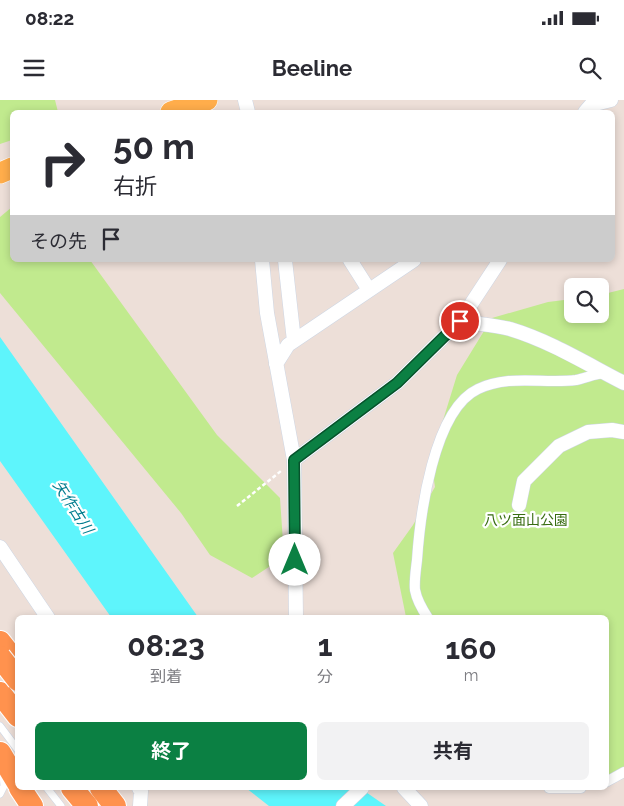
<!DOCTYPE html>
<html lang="ja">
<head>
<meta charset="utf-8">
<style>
  :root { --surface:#fff; --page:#f2f2f3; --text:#2b2b33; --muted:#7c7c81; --accent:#0b8043 }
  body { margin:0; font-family:Raleway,"Noto Sans JP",sans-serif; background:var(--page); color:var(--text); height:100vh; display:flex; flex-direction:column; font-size:19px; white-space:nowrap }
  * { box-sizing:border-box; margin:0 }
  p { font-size:16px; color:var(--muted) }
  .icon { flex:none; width:28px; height:28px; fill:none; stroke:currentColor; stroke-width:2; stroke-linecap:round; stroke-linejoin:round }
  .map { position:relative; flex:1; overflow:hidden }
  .panel { position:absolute; left:15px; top:515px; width:594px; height:175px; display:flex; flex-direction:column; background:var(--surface); border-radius:8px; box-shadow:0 2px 8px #0003 }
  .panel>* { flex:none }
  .top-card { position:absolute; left:10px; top:10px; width:605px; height:152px; border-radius:8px; box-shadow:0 2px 8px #0003; background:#fff; color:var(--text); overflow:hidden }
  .tools { position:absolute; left:564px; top:178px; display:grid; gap:10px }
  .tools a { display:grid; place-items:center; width:45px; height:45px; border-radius:8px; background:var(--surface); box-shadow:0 2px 8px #0003; font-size:25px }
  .pin { position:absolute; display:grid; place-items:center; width:42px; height:42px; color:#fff; margin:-21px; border:2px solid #fff; border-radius:50%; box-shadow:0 1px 5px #0007 }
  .me { position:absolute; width:55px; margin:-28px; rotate:0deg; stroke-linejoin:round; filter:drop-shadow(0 0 4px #0008) }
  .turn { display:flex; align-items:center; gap:18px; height:105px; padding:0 20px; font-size:22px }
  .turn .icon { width:65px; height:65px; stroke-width:2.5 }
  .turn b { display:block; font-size:35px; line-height:42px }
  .then { display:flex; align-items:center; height:48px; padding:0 20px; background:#0003; gap:10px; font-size:19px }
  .eta { display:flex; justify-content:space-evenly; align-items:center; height:85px; text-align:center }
  .eta b { font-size:30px; font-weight:700; line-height:35px }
  .action { display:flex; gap:10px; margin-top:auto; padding:10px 20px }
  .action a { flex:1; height:58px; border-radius:8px; background:var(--accent); color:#fff; font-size:20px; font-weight:700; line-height:58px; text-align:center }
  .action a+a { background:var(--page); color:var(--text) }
  .status { display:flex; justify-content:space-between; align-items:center; height:35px; padding:0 25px; background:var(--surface); direction:ltr }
  .status svg { height:14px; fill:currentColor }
  header { display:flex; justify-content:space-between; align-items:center; height:65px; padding:0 20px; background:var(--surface); font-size:22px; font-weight:700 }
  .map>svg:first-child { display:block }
  .green { fill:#c1ea8e }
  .water { fill:#5ef5fc }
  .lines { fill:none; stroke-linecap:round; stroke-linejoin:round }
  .service-casing { stroke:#cdd6e4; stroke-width:8 }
  .pedestrian-casing { stroke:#cdd6e4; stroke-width:11 }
  .minor-casing { stroke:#cdd6e4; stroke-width:15 }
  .primary-casing { stroke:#fff; stroke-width:22 }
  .trunk-casing { stroke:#fff; stroke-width:24 }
  .path { stroke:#fff; stroke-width:2.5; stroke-dasharray:4 2.5; stroke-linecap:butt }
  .service { stroke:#fff; stroke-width:7 }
  .pedestrian { stroke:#fff; stroke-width:10 }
  .minor { stroke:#fff; stroke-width:14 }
  .primary { stroke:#ffad4b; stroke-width:21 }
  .trunk { stroke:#ff924e; stroke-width:22 }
  .trunk-bridge-casing { stroke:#fff; stroke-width:24; stroke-linecap:butt }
  .trunk-bridge { stroke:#ff924e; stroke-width:22 }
  .route-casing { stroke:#07532c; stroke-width:12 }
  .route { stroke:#0b8043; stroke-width:9 }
  .labels { text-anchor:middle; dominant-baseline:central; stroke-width:4.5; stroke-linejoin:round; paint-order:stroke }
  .park-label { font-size:14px; fill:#386c11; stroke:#fff }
  .water-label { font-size:15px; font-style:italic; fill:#037d8f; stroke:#fff }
</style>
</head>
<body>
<div class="status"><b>08:22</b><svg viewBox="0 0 49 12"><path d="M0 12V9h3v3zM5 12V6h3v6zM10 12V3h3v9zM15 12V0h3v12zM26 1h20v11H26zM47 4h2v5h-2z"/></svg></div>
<header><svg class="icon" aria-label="menu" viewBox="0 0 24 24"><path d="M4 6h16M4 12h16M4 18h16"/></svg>Beeline<svg class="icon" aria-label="search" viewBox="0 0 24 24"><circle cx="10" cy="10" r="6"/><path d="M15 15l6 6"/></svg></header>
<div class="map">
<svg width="624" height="706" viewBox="0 0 624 706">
  <rect width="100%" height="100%" fill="#eddfd8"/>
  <path class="green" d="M0,0H55L58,12H12V40L0,44Z
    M12,107V160H90L217,335L280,398L284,457L252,478L210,455L181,413L0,193V117Z
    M624,189V673L606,676V518L406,517L393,453L413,425L435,387L431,359L457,275L492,218L548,202L572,199V214H600V195Z"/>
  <path class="water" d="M0,237L198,517H111L0,361Z
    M246,688H360L386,706H269Z"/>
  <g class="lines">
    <g class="service-casing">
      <path id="service" d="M0,626L18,650
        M47,688L61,706
        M0,694L4,686L3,673"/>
    </g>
    <g class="pedestrian-casing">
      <path id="pedestrian" d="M428,518C422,509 417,501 415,490C414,481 416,469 417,460C420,416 433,310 478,289C509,274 543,284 576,280C586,278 596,273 606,273
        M606,682L624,672
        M549,688H581"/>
    </g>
    <g class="minor-casing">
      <path id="minor" d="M245,0L248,12
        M585,12L591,5L611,0
        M262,160L267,213L294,360L296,518
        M285,160L294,241
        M350,160L369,190
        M460,221C477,224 494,225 510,229C550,241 587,264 624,283
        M276,264L288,245L414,160
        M294,360L397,283L460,221L500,160
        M519,405L524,381L559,346L588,332L612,330L624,332
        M0,447L48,518
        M139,688L141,691L140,706
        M404,688L421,706
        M343,706L362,688"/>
    </g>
    <g class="primary-casing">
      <path id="primary" d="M171,12L207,0
        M0,73L12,68"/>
    </g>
    <g class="trunk-casing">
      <path id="trunk" d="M0,542L18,565
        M0,593L18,616
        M0,653L18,683
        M20,688L32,706
        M72,688L87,706
        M101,688L115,706"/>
    </g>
    <path class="path" d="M237,406L281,371"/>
    <use href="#service" class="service"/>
    <use href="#pedestrian" class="pedestrian"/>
    <use href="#minor" class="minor"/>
    <use href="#primary" class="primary"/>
    <use href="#trunk" class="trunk"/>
    <g class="trunk-bridge-casing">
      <path id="trunk-bridge" d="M0,557L18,580"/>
    </g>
    <use href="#trunk-bridge" class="trunk-bridge"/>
  </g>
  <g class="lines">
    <g class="route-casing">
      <path id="route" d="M295,460L294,360L397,283L460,221"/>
    </g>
    <use href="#route" class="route"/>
  </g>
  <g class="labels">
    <g class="park-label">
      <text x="526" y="420">八ツ面山公園</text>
    </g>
    <g class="water-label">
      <text transform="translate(73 407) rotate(57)">矢作古川</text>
    </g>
  </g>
</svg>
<div class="tools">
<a><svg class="icon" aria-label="search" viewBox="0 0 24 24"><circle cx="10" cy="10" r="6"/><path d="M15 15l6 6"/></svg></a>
</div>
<div class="pin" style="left:460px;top:221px;background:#d93025"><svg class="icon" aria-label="arrive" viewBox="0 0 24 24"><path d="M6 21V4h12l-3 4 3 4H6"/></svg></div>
<svg class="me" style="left:295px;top:460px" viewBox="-20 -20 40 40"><circle r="19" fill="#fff"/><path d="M0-13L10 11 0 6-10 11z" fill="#0b8043"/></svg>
<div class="top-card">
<div class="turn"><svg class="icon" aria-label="right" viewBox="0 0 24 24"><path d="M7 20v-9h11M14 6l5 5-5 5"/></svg><div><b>50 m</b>右折</div></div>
<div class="then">その先<svg class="icon" aria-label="arrive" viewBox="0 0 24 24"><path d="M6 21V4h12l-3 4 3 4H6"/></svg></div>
</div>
<section class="panel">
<div class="eta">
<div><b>08:23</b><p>到着</p></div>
<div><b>1</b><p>分</p></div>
<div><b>160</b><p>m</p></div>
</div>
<div class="action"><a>終了</a><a>共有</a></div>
</section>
</div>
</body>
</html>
